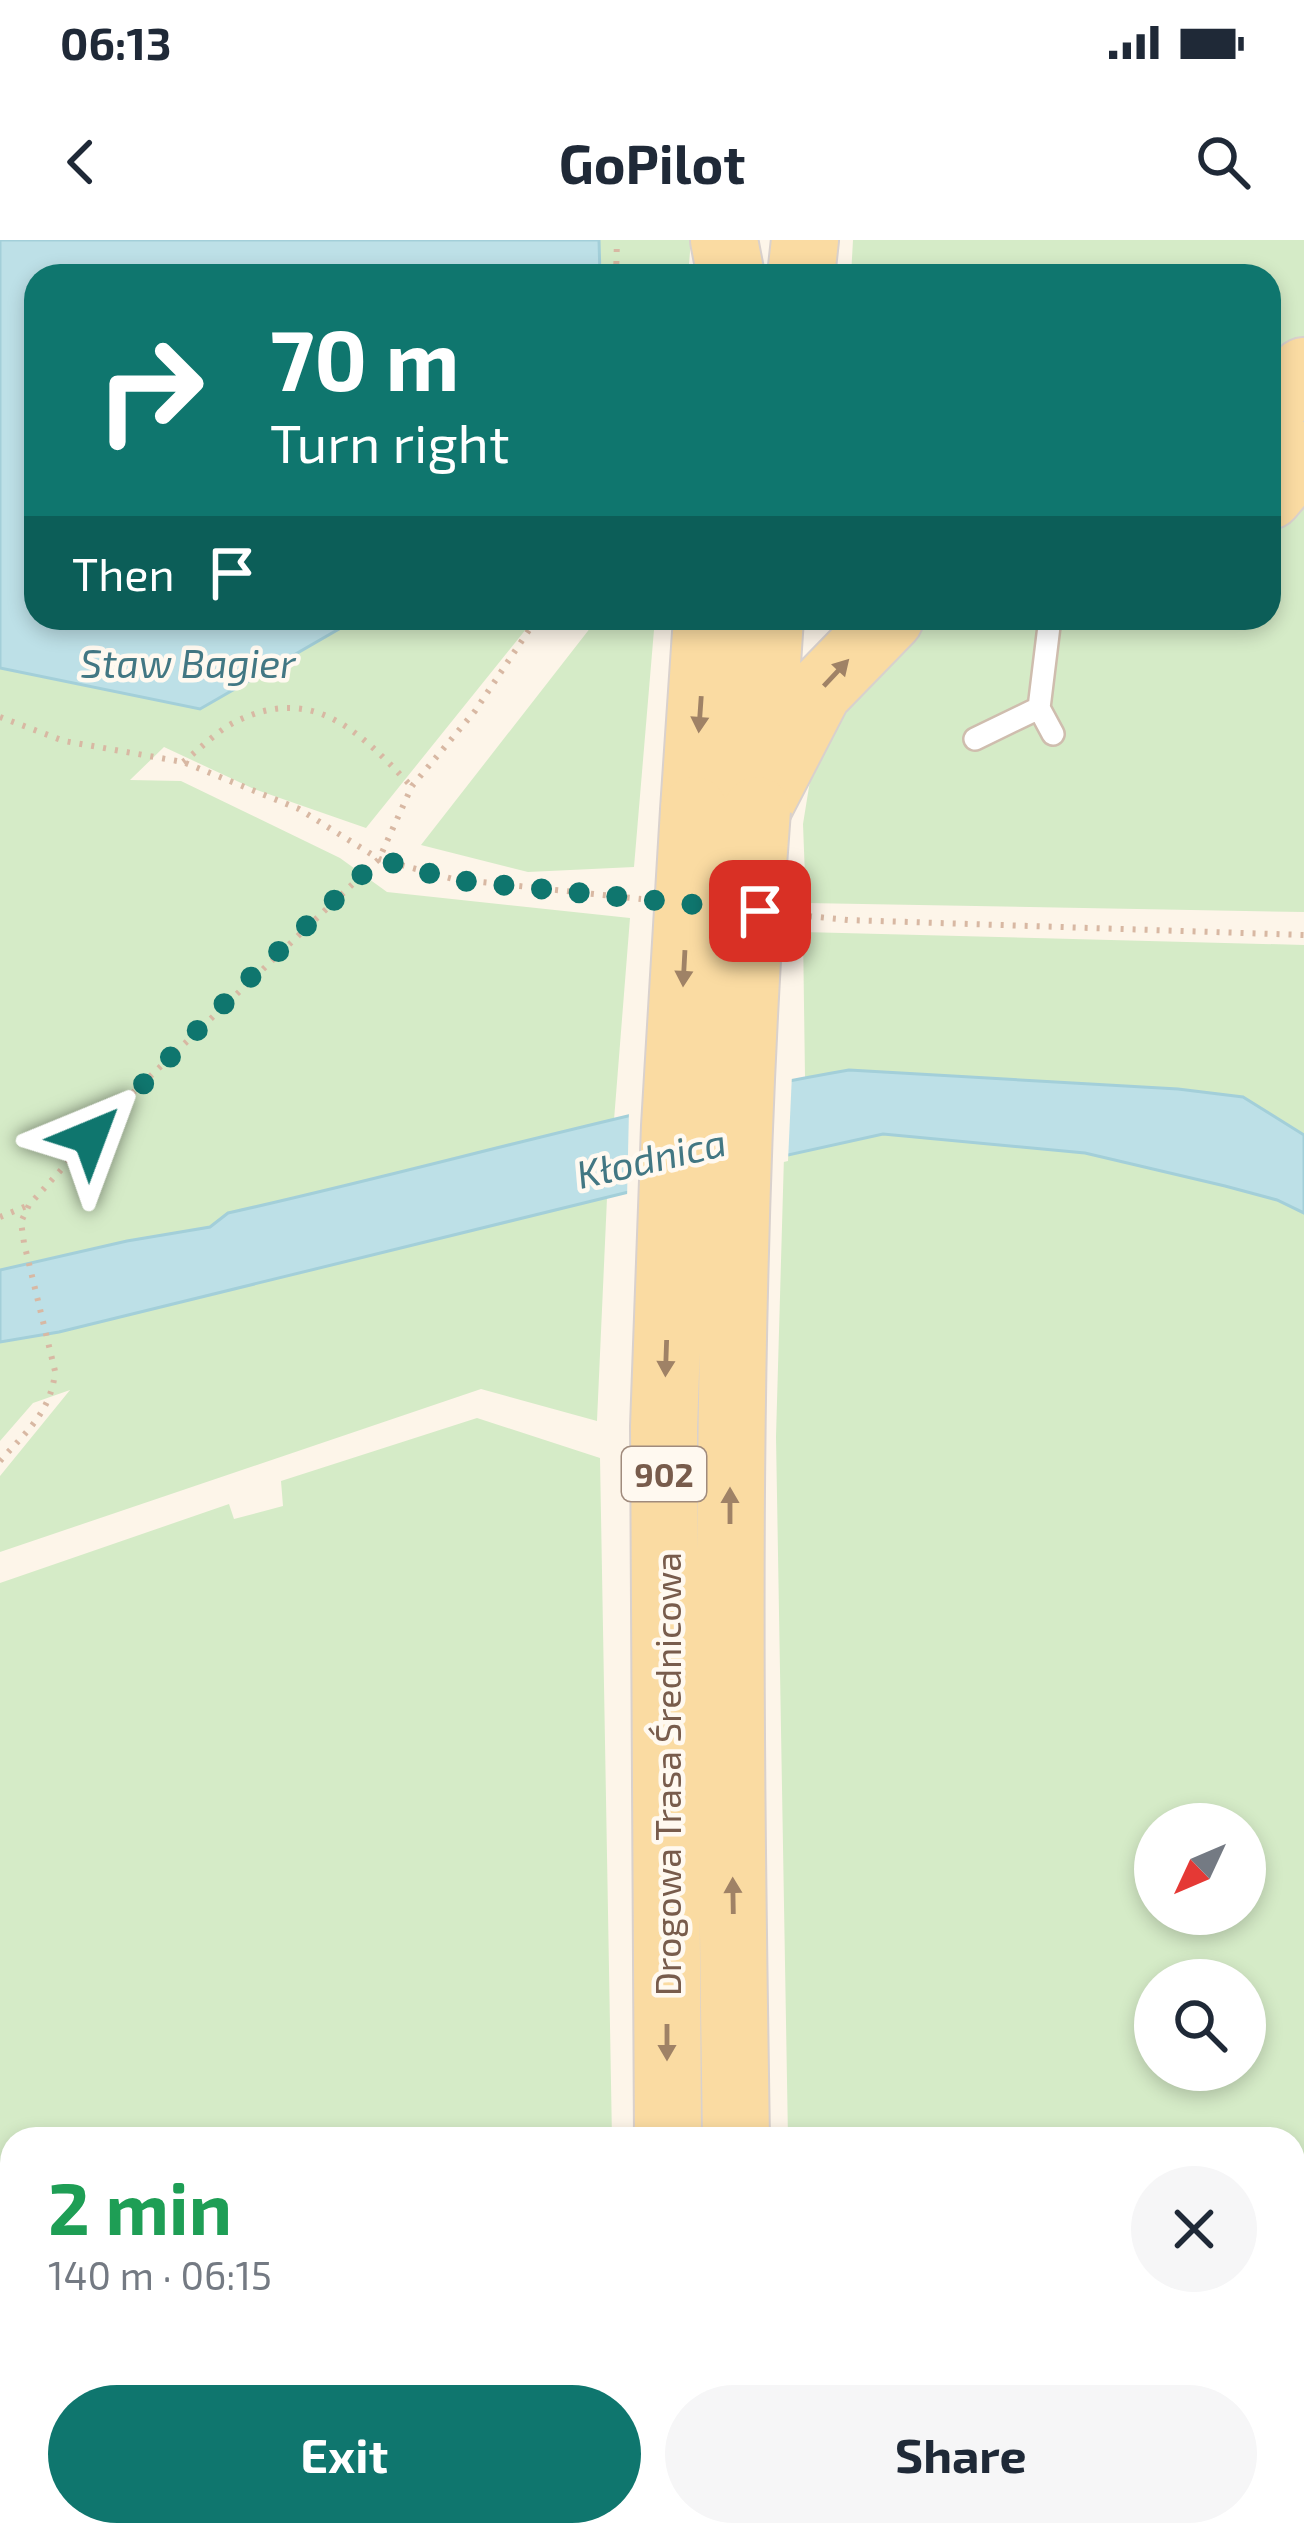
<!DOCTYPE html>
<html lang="en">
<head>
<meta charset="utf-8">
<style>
  :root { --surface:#fff; --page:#f6f6f7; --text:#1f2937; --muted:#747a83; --accent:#0f766e }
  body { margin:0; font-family:"Exo 2",sans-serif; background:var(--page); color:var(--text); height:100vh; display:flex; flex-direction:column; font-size:45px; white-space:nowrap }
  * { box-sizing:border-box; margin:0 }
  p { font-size:39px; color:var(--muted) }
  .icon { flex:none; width:66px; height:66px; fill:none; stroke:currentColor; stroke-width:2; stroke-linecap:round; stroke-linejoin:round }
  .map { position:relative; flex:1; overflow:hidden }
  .details { position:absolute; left:0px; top:1887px; width:1305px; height:420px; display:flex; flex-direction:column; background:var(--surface); border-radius:36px 36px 0 0; box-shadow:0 6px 18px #0003 }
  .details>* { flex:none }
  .top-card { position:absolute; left:24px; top:24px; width:1257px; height:366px; border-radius:36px; box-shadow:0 6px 18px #0003; background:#0f766e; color:#fff; overflow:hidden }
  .needle { width:78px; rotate:226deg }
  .fabs { position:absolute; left:1134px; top:1563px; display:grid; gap:24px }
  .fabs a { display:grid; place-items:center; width:132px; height:132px; border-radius:50%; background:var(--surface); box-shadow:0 6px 18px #0003; font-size:60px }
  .pin { position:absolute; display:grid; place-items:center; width:102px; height:102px; color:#fff; margin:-51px; border-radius:24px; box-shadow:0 6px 18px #0006 }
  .me { position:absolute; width:132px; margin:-66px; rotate:44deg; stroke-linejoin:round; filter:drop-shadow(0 0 9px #0008) }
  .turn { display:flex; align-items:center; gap:42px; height:252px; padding:0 48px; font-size:54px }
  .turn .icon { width:156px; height:156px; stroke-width:2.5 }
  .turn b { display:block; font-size:84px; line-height:102px }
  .then { display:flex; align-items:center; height:114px; padding:0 48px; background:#0003; gap:24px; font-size:45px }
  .round { display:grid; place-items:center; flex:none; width:126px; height:126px; border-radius:63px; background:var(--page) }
  .summary { display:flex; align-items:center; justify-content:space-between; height:204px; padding:0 48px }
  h1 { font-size:72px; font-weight:700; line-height:90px; color:#1e9e55 }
  .action { display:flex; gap:24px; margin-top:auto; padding:24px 48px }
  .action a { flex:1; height:138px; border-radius:72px; background:var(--accent); color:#fff; font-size:48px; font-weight:700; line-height:138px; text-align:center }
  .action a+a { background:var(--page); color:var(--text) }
  .status { display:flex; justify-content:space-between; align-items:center; height:84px; padding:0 60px; background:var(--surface); direction:ltr }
  .status svg { height:33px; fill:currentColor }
  header { display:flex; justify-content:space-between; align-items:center; height:156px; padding:0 48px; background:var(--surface); font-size:54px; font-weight:700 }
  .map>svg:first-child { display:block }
  .green { fill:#d5ebc7; fill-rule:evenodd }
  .water { fill:#bde0e7; stroke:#a3cfd9; stroke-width:3 }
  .pier { fill:#fdf5e9 }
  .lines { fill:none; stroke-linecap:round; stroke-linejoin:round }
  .lane-casing { stroke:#cfbdae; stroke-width:26 }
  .primary-casing { stroke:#d9d1cd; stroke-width:70 }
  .path { stroke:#d8b8a3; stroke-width:6; stroke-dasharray:3 9; stroke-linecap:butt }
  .lane { stroke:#fff; stroke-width:21 }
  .primary { stroke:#fadba2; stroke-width:66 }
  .primary-bridge-casing { stroke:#d9d1cd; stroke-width:70; stroke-linecap:butt }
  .primary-bridge { stroke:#fadba2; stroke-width:66 }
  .oneway { fill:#9f8266 }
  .route { stroke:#0f766e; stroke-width:21; stroke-dasharray:0 37.8 }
  .labels { text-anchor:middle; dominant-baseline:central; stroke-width:9; stroke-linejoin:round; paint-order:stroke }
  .shield { fill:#fff9f0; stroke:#a08b7d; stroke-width:3 }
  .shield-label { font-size:33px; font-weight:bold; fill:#785c4c }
  .street-label { font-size:36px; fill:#785c4c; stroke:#fff9f0 }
  .water-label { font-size:39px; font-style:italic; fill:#427783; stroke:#fff9f0 }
</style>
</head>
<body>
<div class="status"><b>06:13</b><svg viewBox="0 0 49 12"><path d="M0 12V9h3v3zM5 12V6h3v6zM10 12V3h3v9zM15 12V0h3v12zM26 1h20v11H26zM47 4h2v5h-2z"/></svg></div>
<header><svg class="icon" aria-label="back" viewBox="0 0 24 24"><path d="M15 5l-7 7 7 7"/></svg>GoPilot<svg class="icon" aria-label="search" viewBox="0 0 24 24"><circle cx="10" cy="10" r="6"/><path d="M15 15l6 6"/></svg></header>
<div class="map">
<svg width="1304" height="2307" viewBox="0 0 1304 2307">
  <rect width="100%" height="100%" fill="#fdf5e9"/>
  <path class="green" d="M599,0H691L688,36H600Z
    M853,0H1304V107L1269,147V36H851Z
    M1304,250V672L806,663L803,584L813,522L888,398L923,378H1269V284Z
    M358,378H535L366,588L254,549L164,507L130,540L181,541L340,618L387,652L630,678L614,880L391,937L228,973L210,987L127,1001L0,1030V428L199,469Z
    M598,378H655L634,627L528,632L421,605Z
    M803,692L1304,705V895L1243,857L1178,849L849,830L805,837Z
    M883,894L1085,913L1225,946L1277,960L1304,973V2307H798V2295H1293V1899H788L776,1197L784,916ZM1155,1584H1245V1674H1155ZM1155,1740H1245V1830H1155Z
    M607,958L597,1181L481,1149L0,1312V1236L70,1150L33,1163L0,1201V1102L59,1092Z
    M477,1178L600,1218L612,1899H12V2295H629L630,2307H0V1343L229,1264L234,1279L283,1266L281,1241Z"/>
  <path class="water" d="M0,0H599L600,36H36V378H358L200,469L0,428Z
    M849,830L1178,849L1243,857L1304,895V973L1277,960L1225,946L1085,913L883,894L706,933L59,1092L0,1102V1030L127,1001L210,987L228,973C435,927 640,866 849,830Z"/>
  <path class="pier" d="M792,834L788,921L627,959L629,870Z"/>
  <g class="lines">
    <g class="lane-casing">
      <path id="lane" d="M1050,378L1039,468L1053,494
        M975,499L1039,468"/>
    </g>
    <g class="primary-casing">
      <path id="primary" d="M724,0L731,36
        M801,36L805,0
        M1269,170L1304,131
        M1269,256L1304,215
        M759,543L770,378
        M694,570L707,378
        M757,570L818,452L890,378
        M685,2295L686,2307
        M752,2295V2307"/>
    </g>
    <path class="path" d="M616,36L617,0
      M0,477L64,501L183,522L299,569L379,619L453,639L641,659
      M183,522C200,509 217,491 235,482C313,443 360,492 411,546
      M797,675L848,680L1304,695
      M0,977L29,965
      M0,1221C25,1193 52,1171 55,1131L24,1003L21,982L29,965L121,864L379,619L412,546L475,471L537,378"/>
    <use href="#lane" class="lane"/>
    <use href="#primary" class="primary"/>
    <g class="primary-bridge-casing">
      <path id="primary-bridge" d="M668,1899L664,1187L675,886L694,570
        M736,1899C729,1456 723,1012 757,570"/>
    </g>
    <use href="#primary-bridge" class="primary-bridge"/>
  </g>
  <defs><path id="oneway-solid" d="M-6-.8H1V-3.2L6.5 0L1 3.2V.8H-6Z" transform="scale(3)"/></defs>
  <g class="oneway">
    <use href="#oneway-solid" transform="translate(836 433) rotate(-47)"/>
    <use href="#oneway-solid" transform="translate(700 474) rotate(94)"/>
    <use href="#oneway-solid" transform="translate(684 728) rotate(93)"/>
    <use href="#oneway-solid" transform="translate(666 1118) rotate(92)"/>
    <use href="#oneway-solid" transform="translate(730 1266) rotate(-90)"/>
    <use href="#oneway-solid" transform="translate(733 1656) rotate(-91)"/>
    <use href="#oneway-solid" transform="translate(667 1802) rotate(90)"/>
  </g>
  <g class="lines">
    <path class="route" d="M90,897L252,736L379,619L453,640L760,671"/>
  </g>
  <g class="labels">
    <rect class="shield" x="622" y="1207" width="84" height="54" rx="9"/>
    <g class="shield-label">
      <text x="664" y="1234">902</text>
    </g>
    <g class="street-label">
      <text transform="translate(666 1534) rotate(-90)">Drogowa Trasa Średnicowa</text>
    </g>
    <g class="water-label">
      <text x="188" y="422">Staw Bagier</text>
      <text transform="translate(651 917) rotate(-13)">Kłodnica</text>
    </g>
  </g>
</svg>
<div class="fabs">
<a><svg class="needle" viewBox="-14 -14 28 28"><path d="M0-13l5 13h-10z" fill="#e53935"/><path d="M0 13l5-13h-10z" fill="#747a83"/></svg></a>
<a><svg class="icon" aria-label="search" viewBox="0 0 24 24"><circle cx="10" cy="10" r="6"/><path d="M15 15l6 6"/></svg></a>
</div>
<div class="pin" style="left:760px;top:671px;background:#d93025"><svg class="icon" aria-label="arrive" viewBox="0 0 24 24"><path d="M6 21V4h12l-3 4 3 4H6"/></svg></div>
<svg class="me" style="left:90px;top:897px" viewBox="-20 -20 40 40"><path d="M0-17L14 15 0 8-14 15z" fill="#0f766e" stroke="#fff" stroke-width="4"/></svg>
<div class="top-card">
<div class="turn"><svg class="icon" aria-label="right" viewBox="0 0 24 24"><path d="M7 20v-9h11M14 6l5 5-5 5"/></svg><div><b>70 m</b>Turn right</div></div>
<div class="then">Then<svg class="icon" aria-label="arrive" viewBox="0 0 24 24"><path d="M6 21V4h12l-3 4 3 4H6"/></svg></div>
</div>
<section class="details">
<div class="summary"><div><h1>2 min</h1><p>140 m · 06:15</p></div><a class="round"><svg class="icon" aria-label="close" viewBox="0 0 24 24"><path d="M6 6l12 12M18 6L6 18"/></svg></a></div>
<div class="action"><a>Exit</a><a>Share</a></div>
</section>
</div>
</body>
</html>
